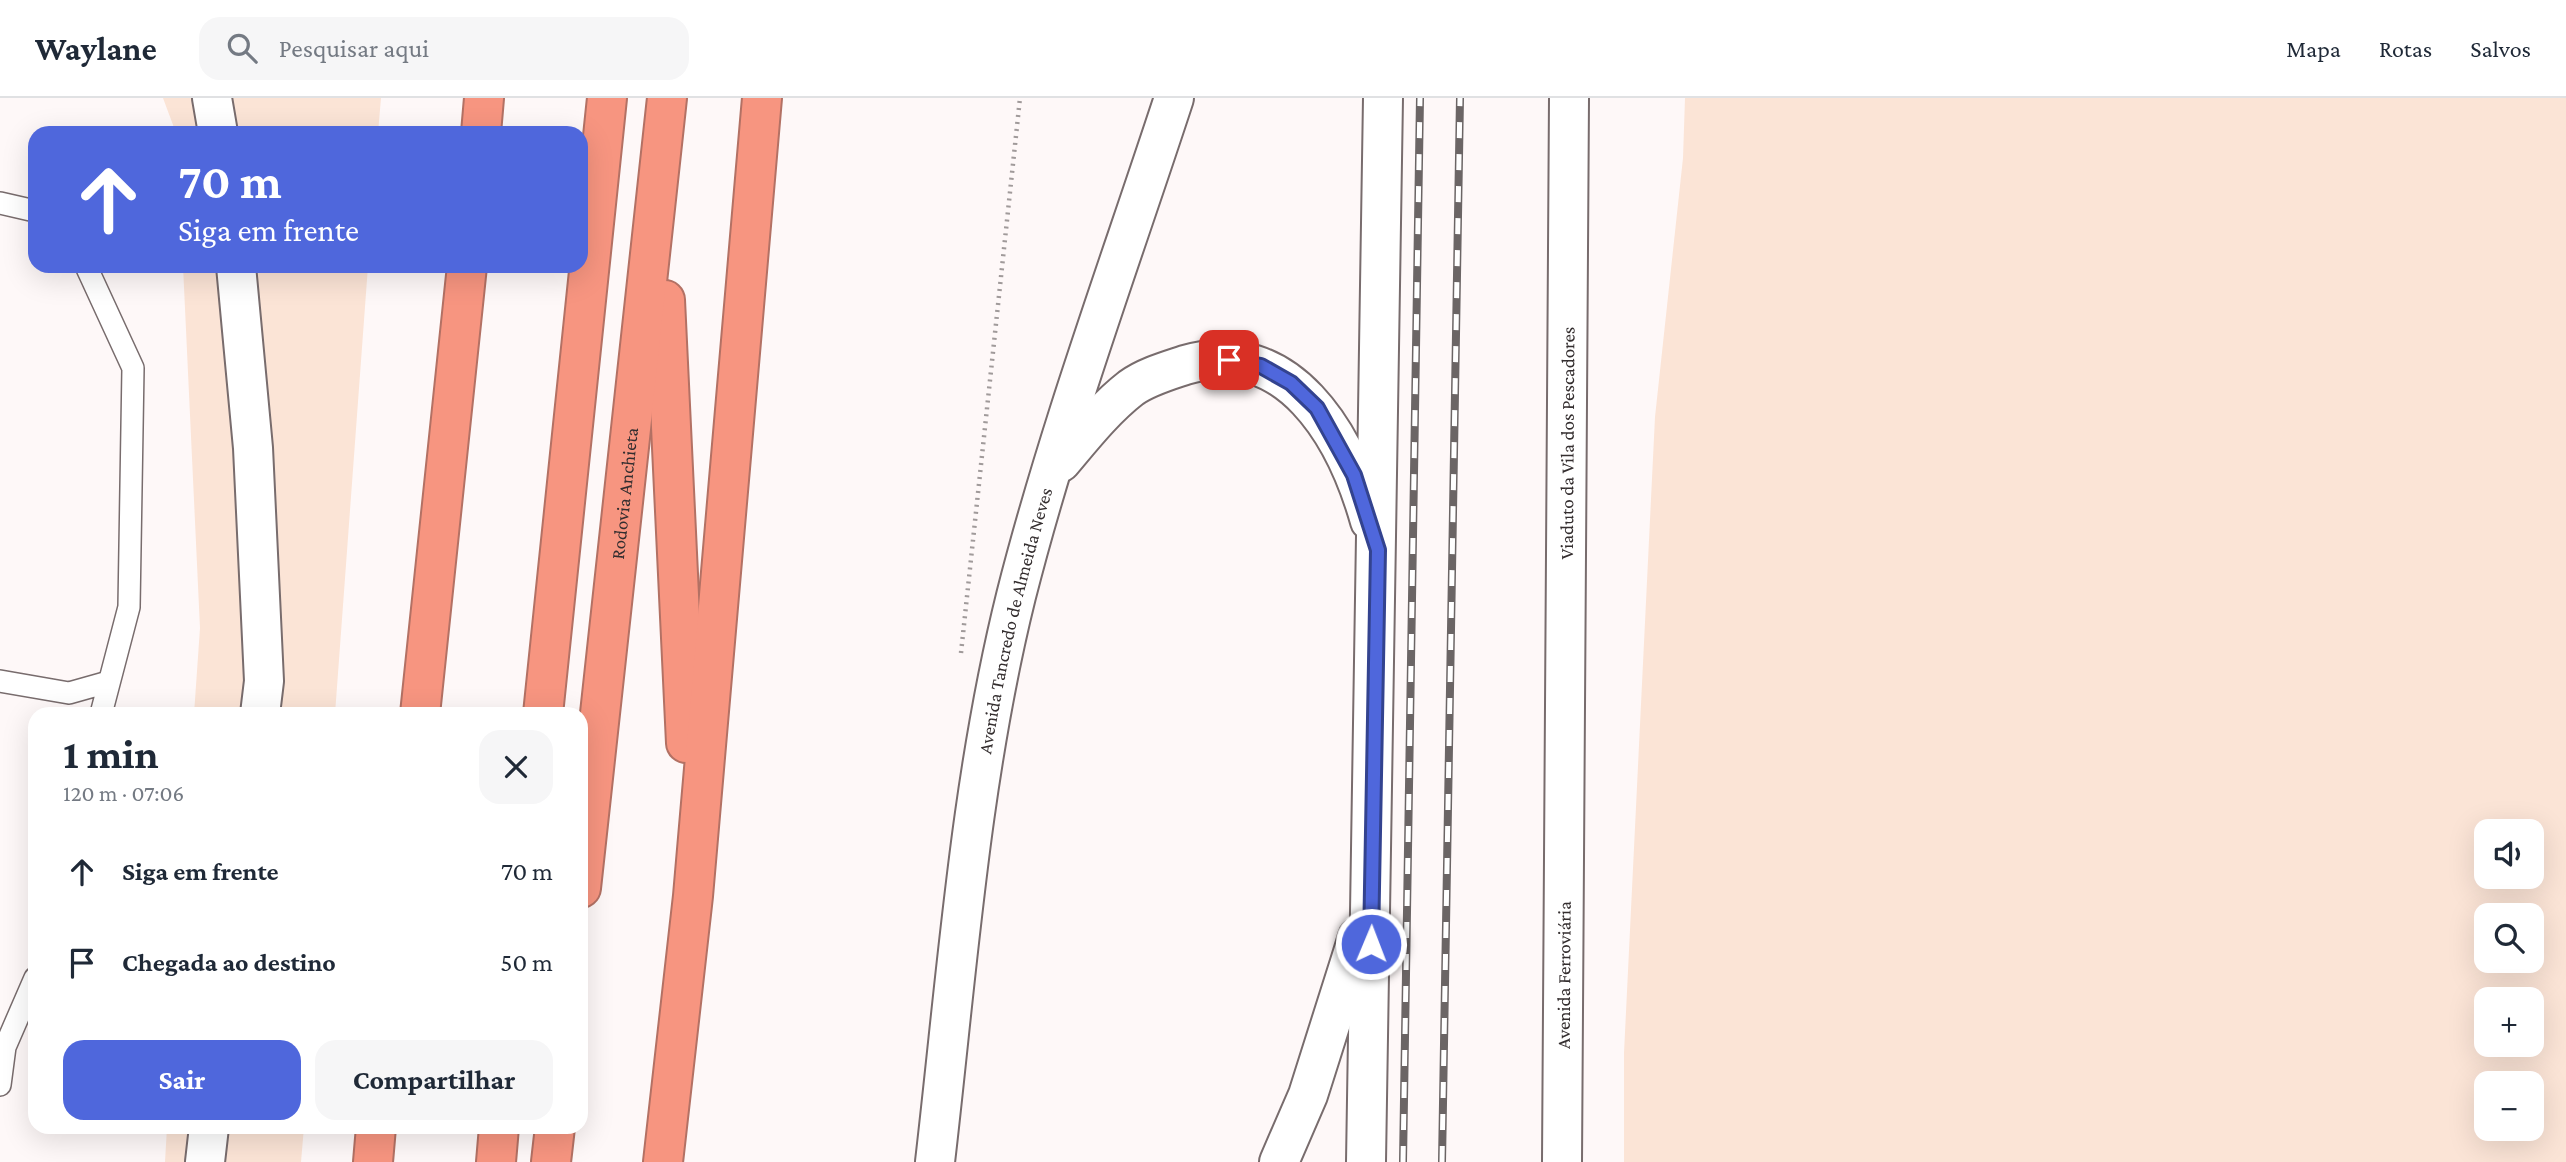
<!DOCTYPE html>
<html lang="pt">
<head>
<meta charset="utf-8">
<style>
  :root { --surface:#fff; --page:#f6f6f7; --text:#1f2937; --muted:#747a83; --line:#e0e1e3; --accent:#4f67dc }
  body { margin:0; font-family:"Crimson Pro",serif; background:var(--page); color:var(--text); height:100vh; display:flex; flex-direction:column; font-size:26px; white-space:nowrap }
  * { box-sizing:border-box; margin:0 }
  p { font-size:23px; color:var(--muted) }
  .icon { flex:none; width:38px; height:38px; fill:none; stroke:currentColor; stroke-width:2; stroke-linecap:round; stroke-linejoin:round }
  .map { position:relative; flex:1; overflow:hidden }
  .drawer { position:absolute; left:28px; top:609px; width:560px; height:427px; display:flex; flex-direction:column; background:var(--surface); border-radius:21px; box-shadow:0 7px 28px #0002 }
  .drawer>* { flex:none }
  .guide { position:absolute; left:28px; top:28px; width:560px; height:147px; border-radius:21px; box-shadow:0 7px 28px #0002; background:#4f67dc; color:#fff; overflow:hidden }
  .fabs { position:absolute; left:2474px; top:721px; display:grid; gap:14px }
  .fabs a { display:grid; place-items:center; width:70px; height:70px; border-radius:14px; background:var(--surface); box-shadow:0 7px 28px #0002; font-size:35px }
  .pin { position:absolute; display:grid; place-items:center; width:60px; height:60px; color:#fff; margin:-30px; border-radius:14px; box-shadow:0 4px 10px #0006 }
  .me { position:absolute; width:77px; margin:-38px; rotate:1deg; stroke-linejoin:round; filter:drop-shadow(0 0 5px #0008) }
  .turn { display:flex; align-items:center; gap:24px; height:147px; padding:0 35px; font-size:32px }
  .turn .icon { width:91px; height:91px; stroke-width:2.5 }
  .turn b { display:block; font-size:49px; line-height:60px }
  .round { display:grid; place-items:center; flex:none; width:74px; height:74px; border-radius:21px; background:var(--page) }
  .summary { display:flex; align-items:center; justify-content:space-between; height:119px; padding:0 35px }
  h1 { font-size:42px; font-weight:700; line-height:52px }
  .primary-button { display:flex; gap:14px; margin-top:auto; padding:14px 35px }
  .primary-button a { flex:1; height:80px; border-radius:21px; background:var(--accent); color:#fff; font-size:28px; font-weight:700; line-height:80px; text-align:center }
  .primary-button a+a { background:var(--page); color:var(--text) }
  ul { padding:0; list-style:none }
  li { display:flex; align-items:center; gap:21px; height:91px; padding:0 35px }
  li div { flex:1 }
  li b { display:block; font-size:26px }
  li em { font-style:normal }
  header { display:flex; align-items:center; gap:42px; box-sizing:border-box; height:98px; padding:0 35px; background:var(--surface); border-bottom:2px solid var(--line) }
  header strong { font-size:33px }
  nav { display:flex; gap:38px; margin-inline-start:auto; font-size:24px }
  .search { width:490px; height:63px; background:var(--page); display:flex; align-items:center; gap:18px; box-sizing:border-box; padding:0 24px; border-radius:21px; color:var(--muted); font-size:26px }
  .map>svg:first-child { display:block }
  .green { fill:#fbe4d6; fill-rule:evenodd }
  .lines { fill:none; stroke-linecap:round; stroke-linejoin:round }
  .service-casing { stroke:#786c6d; stroke-width:24 }
  .minor-casing { stroke:#786c6d; stroke-width:42 }
  .secondary-casing { stroke:#786c6d; stroke-width:42 }
  .motorway-casing { stroke:#b37164; stroke-width:42 }
  .path { stroke:#a09a9a; stroke-width:4.5; stroke-dasharray:2 5; stroke-linecap:butt }
  .service { stroke:#fff; stroke-width:21 }
  .minor { stroke:#fff; stroke-width:38 }
  .secondary { stroke:#fff; stroke-width:38 }
  .motorway { stroke:#f79580; stroke-width:38 }
  .rail-casing { stroke:#6b6565; stroke-width:8 }
  .rail { stroke:#fff; stroke-width:5; stroke-dasharray:16; stroke-linecap:butt }
  .route-casing { stroke:#33438f; stroke-width:18 }
  .route { stroke:#4f67dc; stroke-width:12 }
  .labels { text-anchor:middle; dominant-baseline:central; stroke-width:5; stroke-linejoin:round; paint-order:stroke }
  .street-label { font-size:19px; fill:#342e2f; stroke:#fff }
</style>
</head>
<body>
<header>
<strong>Waylane</strong>
<div class="search"><svg class="icon" aria-label="search" viewBox="0 0 24 24"><circle cx="10" cy="10" r="6"/><path d="M15 15l6 6"/></svg>Pesquisar aqui</div>
<nav><a>Mapa</a><a>Rotas</a><a>Salvos</a></nav>
</header>
<div class="map">
<svg width="2566" height="1064" viewBox="0 0 2566 1064">
  <rect width="100%" height="100%" fill="#fef8f8"/>
  <path class="green" d="M163,0H381L378,35H176Z
    M1685,0H2566V1064H1624V955L1655,319L1683,60ZM2532,733V779H2487V733ZM2532,817V863H2487V817ZM2532,901V947H2487V901ZM2532,985V1031H2487V985Z
    M183,168H368L335,616H194L200,530Z
    M167,1029H304L301,1064H165Z"/>
  <g class="lines">
    <g class="service-casing">
      <path id="service" d="M0,105L35,113
        M86,168L133,270L129,509L101,616
        M0,583L69,595L108,584
        M0,987L5,949L35,880"/>
    </g>
    <g class="minor-casing">
      <g id="minor">
        <path d="M212,0L218,35"/>
        <path d="M236,168L253,350L264,583L260,616"/>
        <path d="M205,1064L209,1029"/>
        <path id="s1" d="M1562,1064L1569,0"/>
      </g>
    </g>
    <g class="secondary-casing">
      <g id="secondary">
        <path d="M1061,364C1083,338 1104,311 1131,290C1146,279 1167,273 1185,267C1289,237 1346,338 1370,423"/>
        <path id="s2" d="M935,1064C957,875 970,683 1016,498C1059,329 1120,165 1174,0"/>
        <path d="M1279,1064L1308,997L1358,839"/>
        <path d="M1366,1064L1383,0"/>
      </g>
    </g>
    <g class="motorway-casing">
      <g id="motorway">
        <path d="M481,35L484,0"/>
        <path d="M665,202L686,645"/>
        <path d="M420,616L467,168"/>
        <path d="M543,616L607,0"/>
        <path id="s3" d="M581,790L667,0"/>
        <path d="M373,1064L376,1029"/>
        <path d="M496,1064L499,1029"/>
        <path d="M551,1064L555,1029"/>
        <path d="M663,1064L693,798L762,0"/>
      </g>
    </g>
    <path class="path" d="M961,555L1020,0"/>
    <use href="#service" class="service"/>
    <use href="#minor" class="minor"/>
    <use href="#secondary" class="secondary"/>
    <use href="#motorway" class="motorway"/>
    <g class="rail-casing">
      <path id="rail" d="M1403,1064L1420,0
        M1442,1064L1460,0"/>
    </g>
    <use href="#rail" class="rail"/>
  </g>
  <g class="lines">
    <g class="route-casing">
      <path id="route" d="M1229,262L1261,268L1291,285L1317,310L1354,377L1378,452L1371,846"/>
    </g>
    <use href="#route" class="route"/>
  </g>
  <g class="labels">
    <g class="street-label">
      <text stroke="none"><textPath href="#s1" startOffset="719">Viaduto da Vila dos Pescadores</textPath></text>
      <text stroke="none"><textPath href="#s3" startOffset="397">Rodovia Anchieta</textPath></text>
      <text stroke="none"><textPath href="#s2" startOffset="548">Avenida Tancredo de Almeida Neves</textPath></text>
      <text stroke="none"><textPath href="#s1" startOffset="187">Avenida Ferroviária</textPath></text>
    </g>
  </g>
</svg>
<div class="fabs">
<a><svg class="icon" aria-label="sound" viewBox="0 0 24 24"><path d="M4 9h4l5-4v14l-5-4H4zM17 9q2 3 0 6"/></svg></a>
<a><svg class="icon" aria-label="search" viewBox="0 0 24 24"><circle cx="10" cy="10" r="6"/><path d="M15 15l6 6"/></svg></a>
<a>+</a>
<a>−</a>
</div>
<div class="pin" style="left:1229px;top:262px;background:#d93025"><svg class="icon" aria-label="arrive" viewBox="0 0 24 24"><path d="M6 21V4h12l-3 4 3 4H6"/></svg></div>
<svg class="me" style="left:1371px;top:846px" viewBox="-20 -20 40 40"><circle r="17" fill="#4f67dc" stroke="#fff" stroke-width="3"/><path d="M0-11L8 9 0 5-8 9z" fill="#fff"/></svg>
<div class="guide">
<div class="turn"><svg class="icon" aria-label="ahead" viewBox="0 0 24 24"><path d="M12 20V5M6 11l6-6 6 6"/></svg><div><b>70 m</b>Siga em frente</div></div>
</div>
<section class="drawer">
<div class="summary"><div><h1>1 min</h1><p>120 m · 07:06</p></div><a class="round"><svg class="icon" aria-label="close" viewBox="0 0 24 24"><path d="M6 6l12 12M18 6L6 18"/></svg></a></div>
<ul>
<li><svg class="icon" aria-label="ahead" viewBox="0 0 24 24"><path d="M12 20V5M6 11l6-6 6 6"/></svg><div><b>Siga em frente</b></div><em>70 m</em></li>
<li><svg class="icon" aria-label="arrive" viewBox="0 0 24 24"><path d="M6 21V4h12l-3 4 3 4H6"/></svg><div><b>Chegada ao destino</b></div><em>50 m</em></li>
</ul>
<div class="primary-button"><a>Sair</a><a>Compartilhar</a></div>
</section>
</div>
</body>
</html>
